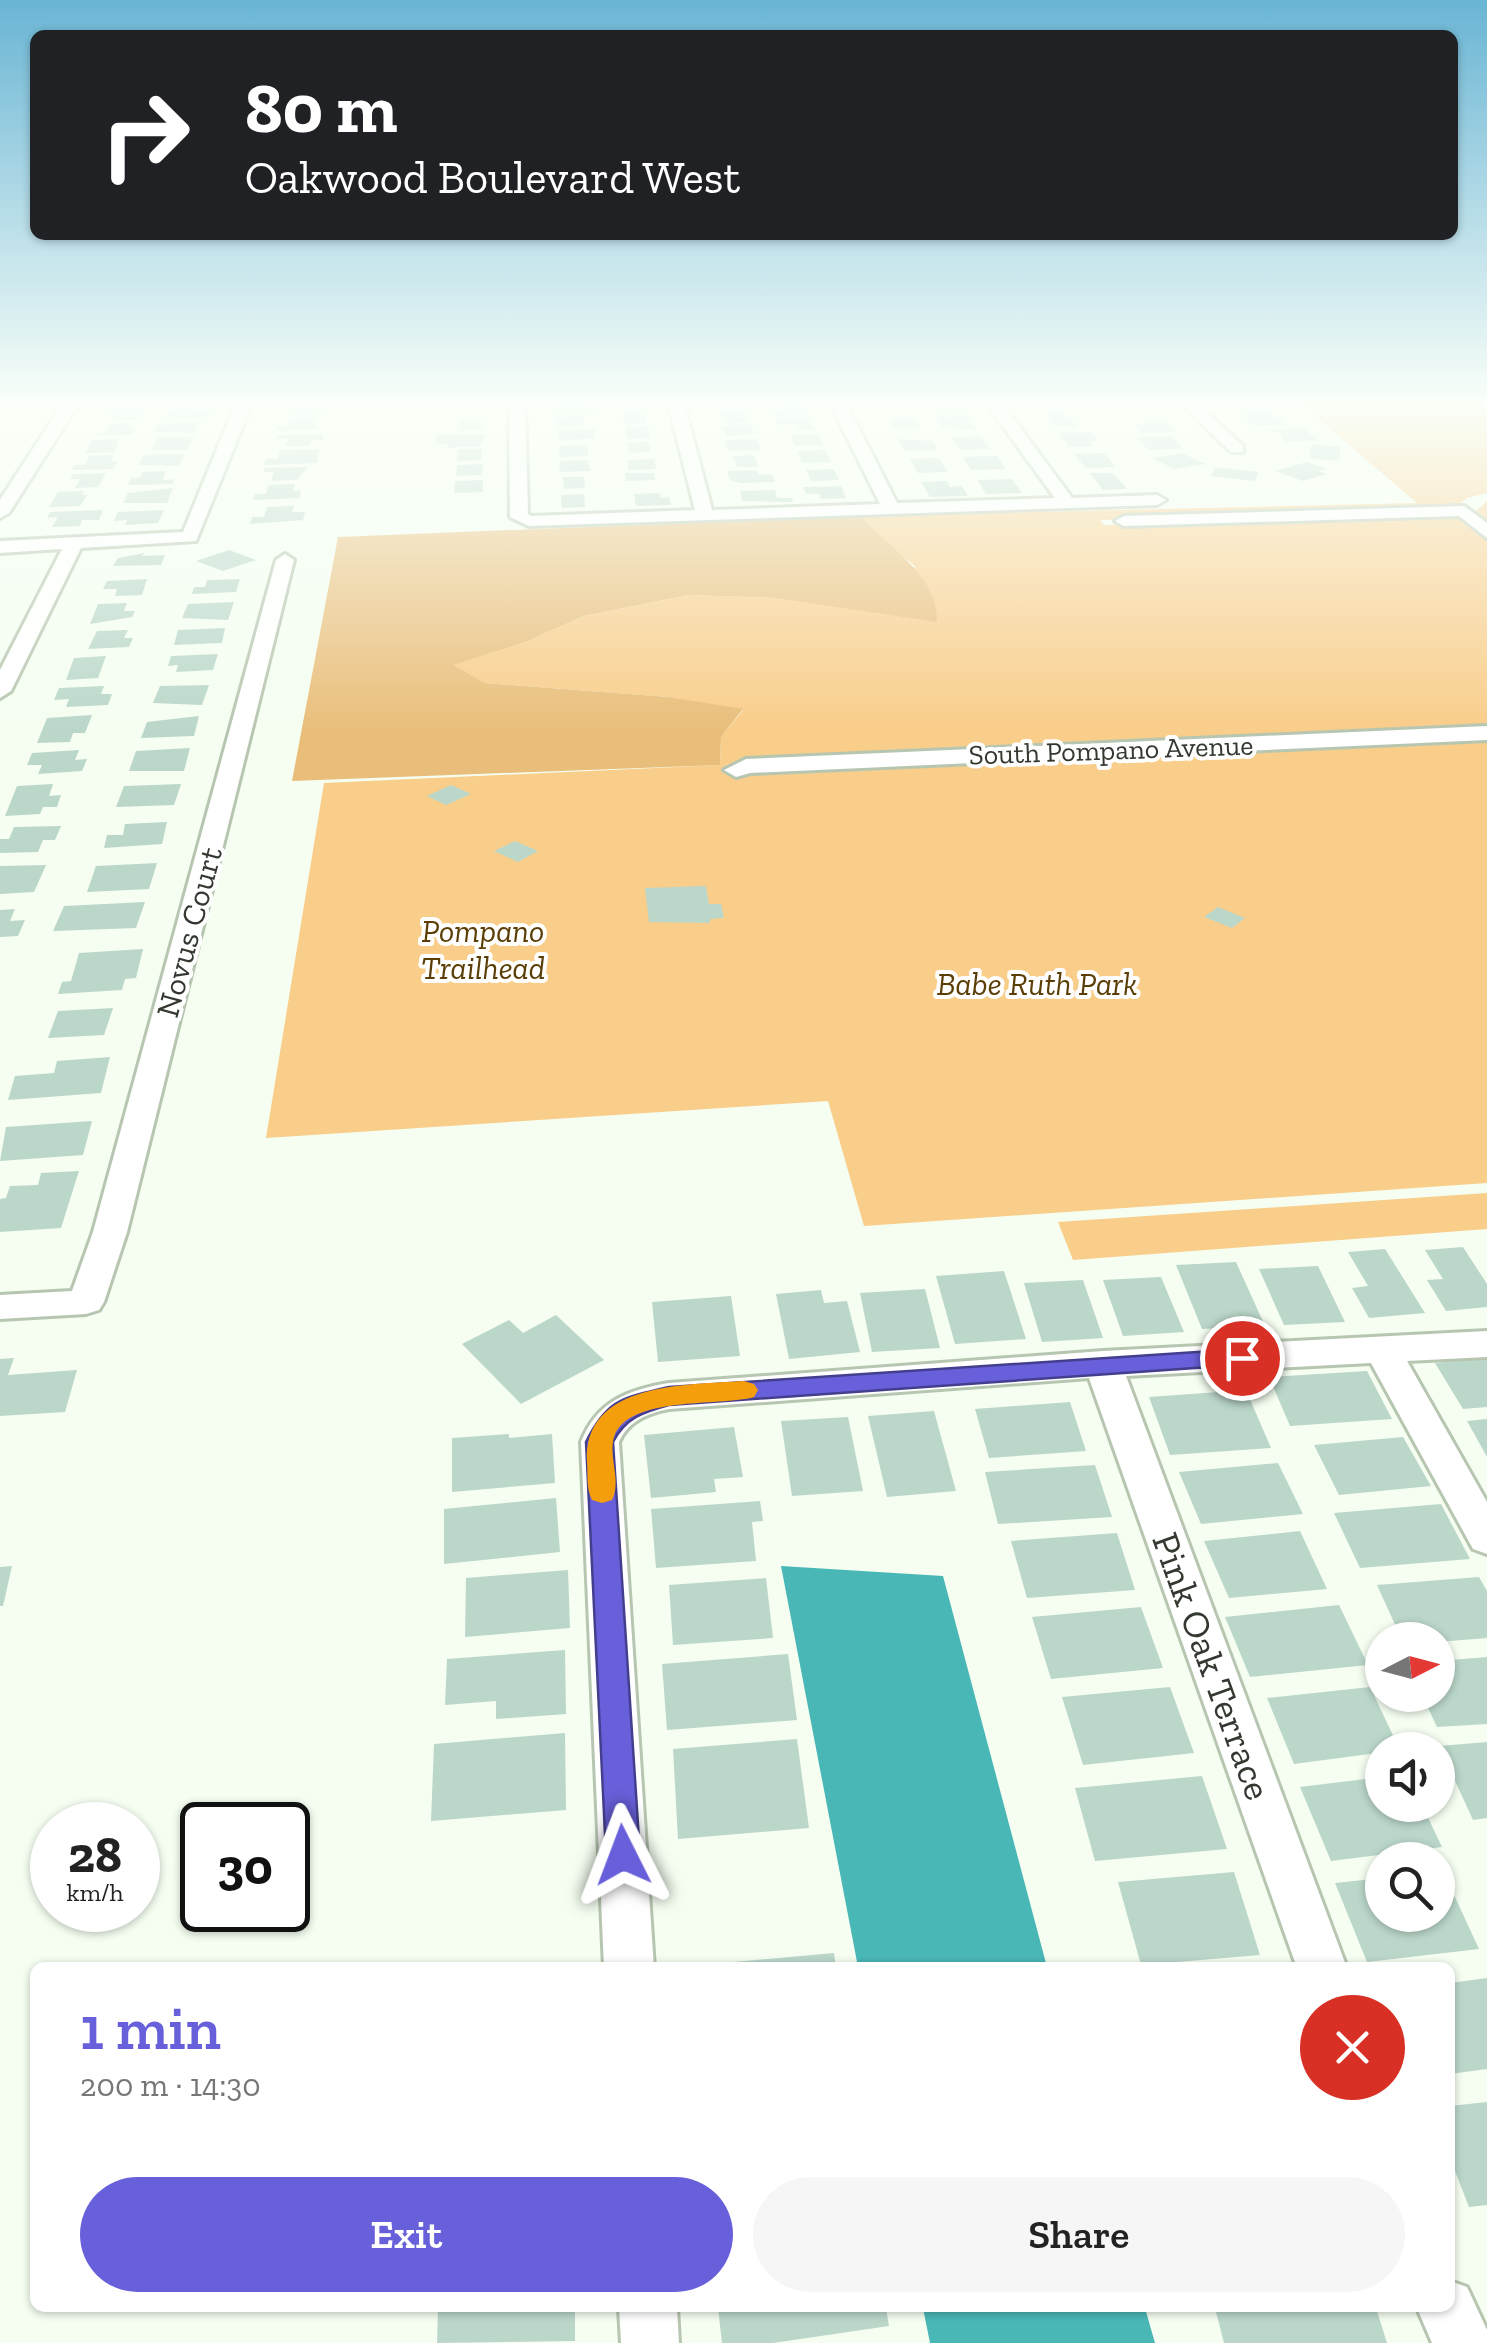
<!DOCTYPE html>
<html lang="en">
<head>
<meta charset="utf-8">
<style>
  :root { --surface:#fff; --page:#f6f6f6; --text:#222; --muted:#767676; --accent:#6860da }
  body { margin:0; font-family:"Zilla Slab",serif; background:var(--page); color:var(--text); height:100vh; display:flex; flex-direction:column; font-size:38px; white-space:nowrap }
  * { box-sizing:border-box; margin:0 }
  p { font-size:32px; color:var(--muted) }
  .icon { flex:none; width:55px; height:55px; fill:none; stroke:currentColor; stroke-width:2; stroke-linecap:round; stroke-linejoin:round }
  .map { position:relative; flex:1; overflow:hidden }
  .details { position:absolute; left:30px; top:1962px; width:1425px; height:350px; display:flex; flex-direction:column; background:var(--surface); border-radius:15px; box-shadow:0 2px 8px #0004 }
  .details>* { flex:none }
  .guide { position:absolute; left:30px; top:30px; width:1428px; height:210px; border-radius:15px; box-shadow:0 2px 8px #0004; background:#202124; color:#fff; overflow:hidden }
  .needle { width:65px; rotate:84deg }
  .buttons { position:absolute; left:1365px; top:1622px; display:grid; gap:20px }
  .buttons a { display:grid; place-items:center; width:90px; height:90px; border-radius:50%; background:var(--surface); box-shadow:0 2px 8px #0004; font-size:50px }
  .speed { position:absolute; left:30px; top:1802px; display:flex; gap:20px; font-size:50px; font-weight:700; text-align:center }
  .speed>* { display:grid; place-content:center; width:130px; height:130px; border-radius:50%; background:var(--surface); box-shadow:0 2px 8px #0004; line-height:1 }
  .speed small { font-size:25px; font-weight:400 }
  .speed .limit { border:5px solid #111; border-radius:15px; background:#fff; color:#111 }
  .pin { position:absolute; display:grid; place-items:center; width:85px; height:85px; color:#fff; margin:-42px; border:5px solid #fff; border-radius:50%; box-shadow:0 2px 10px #0007 }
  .me { position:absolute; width:110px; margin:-55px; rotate:357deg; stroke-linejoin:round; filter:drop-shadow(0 0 8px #0008) }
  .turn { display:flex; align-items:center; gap:35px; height:210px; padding:0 50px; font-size:45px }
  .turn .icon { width:130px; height:130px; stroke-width:2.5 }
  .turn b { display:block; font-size:70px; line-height:85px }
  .round { display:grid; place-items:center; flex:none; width:105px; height:105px; border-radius:52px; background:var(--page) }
  .head { display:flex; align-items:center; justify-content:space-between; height:170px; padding:0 50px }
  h1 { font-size:60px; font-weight:600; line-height:75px; color:var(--accent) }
  .button { display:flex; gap:20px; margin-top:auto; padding:20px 50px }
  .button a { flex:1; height:115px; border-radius:60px; background:var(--accent); color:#fff; font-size:40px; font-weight:600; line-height:115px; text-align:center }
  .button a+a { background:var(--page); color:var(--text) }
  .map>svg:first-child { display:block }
  .green { fill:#f9cd8a }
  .forest { fill:#e9be7a }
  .water { fill:#4ab7b7 }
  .building { fill:#bbd7ca }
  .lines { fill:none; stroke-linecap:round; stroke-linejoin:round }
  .minor-casing { stroke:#b7c6b0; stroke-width:6 }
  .minor { fill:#fff; fill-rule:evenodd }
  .route { fill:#6860da; stroke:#443e8e; stroke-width:2.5 }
  .slow { fill:#f59e0b }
  .labels { text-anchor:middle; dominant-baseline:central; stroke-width:8; stroke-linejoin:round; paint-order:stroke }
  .far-street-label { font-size:28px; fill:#333930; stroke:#fff }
  .park-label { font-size:32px; font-style:italic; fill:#5b3e06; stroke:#fff }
  .street-label { font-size:32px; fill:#333930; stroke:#fff }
  .near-street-label { font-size:38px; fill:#333930; stroke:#fff }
</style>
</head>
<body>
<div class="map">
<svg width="1487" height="2343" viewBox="0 0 1487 2343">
  <rect width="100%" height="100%" fill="#f5fef1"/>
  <path class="green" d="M1300,403H1487V493L1467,498L1455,508L1100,520L1104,525L1473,514L1487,501V727L768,758L725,765L1487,733V1183L864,1226L828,1101L266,1138L324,783L720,765L721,737L743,710L669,697L485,683L452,665L523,643L584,616L688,595L776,598L916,567L879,537L861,516L1417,503Z
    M1487,1193V1229L1073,1260L1058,1222Z"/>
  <path class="forest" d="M861,516C888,548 939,575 937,622L776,598L688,595L584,616L523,643L453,665L485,683L669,697L743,709L721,737L720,765L292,781L338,537Z"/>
  <path class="water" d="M781,1566L943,1576L1047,1967H858Z
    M923,2308H1145L1155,2343H930Z"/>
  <path class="building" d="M332,403L330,409H317L315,415H292L295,407L284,408L286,404Z
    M553,403H587V408H597L598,411L553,413Z
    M779,403H802L808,415L775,416L773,410H782Z
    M959,403L966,413L938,414L931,404Z
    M173,407H196L193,412H214L211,417L161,419Z
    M149,408L135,420L110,421L115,413H107L110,409Z
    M720,412H746L750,422L723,423Z
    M644,413L646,424H624L622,414Z
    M1272,413L1286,425L1254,426L1241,414Z
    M1045,414H1066L1077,426L1055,427Z
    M583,416L584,426L556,427L555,417Z
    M968,416L977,430L942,427L935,417Z
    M809,417L814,430H800L797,424L779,425L776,418Z
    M314,418L318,429L276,431L277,427L288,426L289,419Z
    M914,418L920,428L895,429L889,419Z
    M460,420H481V430L459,431Z
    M1164,420L1175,432L1142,433L1135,425Z
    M199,421L194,433L155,432L158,425Z
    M132,423L130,428H136L133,434L91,436L106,432L110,424Z
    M751,425L754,433L726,437L722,426Z
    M648,426L650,438L627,439L625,427Z
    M1303,428L1319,440L1285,442L1280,433L1262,430Z
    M594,429L595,438L559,441L558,430Z
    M1091,432L1099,441H1089L1093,446L1069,447L1058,433Z
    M324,434L322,440H312L309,446H285L288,438L276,439L278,435Z
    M486,434L480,446L448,448V444H436V435Z
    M818,434L823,445L795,446L791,435Z
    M981,436L990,449L960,450L951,437Z
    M1172,436L1183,449L1148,450L1137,437Z
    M194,437L187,450H151L158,438Z
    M119,439L114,452L85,453L92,440Z
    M757,439L761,450L728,451L725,440Z
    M898,439L932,441L938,450L904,451Z
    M649,442L651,452L629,453L627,443Z
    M1312,444L1341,447L1339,461L1309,458Z
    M587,445L588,456L560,457L559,446Z
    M320,449L317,463L264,465L266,459H278L280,450Z
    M458,449H482L481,460L457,461Z
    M826,450L831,462L802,463L797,451Z
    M1104,453L1116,467L1086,468L1074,454Z
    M1182,453L1206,464L1175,469L1152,458Z
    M185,454L178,466L138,465L144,455Z
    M114,455L111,461H117L114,469L72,470L74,465H85L89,456Z
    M754,455L758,467H737L733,456Z
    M997,456L1006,469L971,470L963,457Z
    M939,458L948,472L918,473L910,459Z
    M654,459L656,469L629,470L627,460Z
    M588,460L590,471L560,472L559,461Z
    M1307,462L1327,469L1318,471L1327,474L1303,481L1275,471Z
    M483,464L482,475L456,476L457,465Z
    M308,467L297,480L271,481L274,472H263L265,468Z
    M1215,467L1259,472L1255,481L1211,476Z
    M834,469L839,480L811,481L806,470Z
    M757,470L758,475L772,474L775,482L741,483L730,480L727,471Z
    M166,471L163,480L174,479L173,484L128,485L131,478L140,477L142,472Z
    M106,473L98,487L75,488L80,479H70L73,474Z
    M625,473H654L655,480L626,481Z
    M1090,473H1113L1127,489L1103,490Z
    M563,477H584L585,488L564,489Z
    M1012,479L1022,493L986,494L977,480Z
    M483,480V492L454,493L455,481Z
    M947,481L950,487L962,486L968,496L930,497L921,482Z
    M295,484L293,491L301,490L299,498L253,500L255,494H266L268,485Z
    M841,486L846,498L821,499L819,494H806L803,487Z
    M173,488L167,503H123L128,493Z
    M775,490L777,498H792L793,502L742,501L740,491Z
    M84,491L82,495H87L80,506L49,507L58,492Z
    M660,493L661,498L669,497L671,505L636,506L634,494Z
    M584,494L585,507L562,508L561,495Z
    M294,506L292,512H305L303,520L250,524L252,517H264L267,507Z
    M103,510L99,520H82L80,526L52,527L58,517L47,518L50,512Z
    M164,510L158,523L125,525L127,520L114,521L118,512Z
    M229,550L256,560L223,571L196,561Z
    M144,553L142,556L165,555L161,565L113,566L118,558Z
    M147,579L142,595L115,596L117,589H103L107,581Z
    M240,579L236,592L192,594L194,587H205L207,580Z
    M234,602L228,620L182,618L188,604Z
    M127,603L124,611H135L132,617L90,624L98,604Z
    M225,628L222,643L174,645L178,630Z
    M128,630L124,638H133L129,647L88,649L97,631Z
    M218,654L213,670L176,672L178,665L168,666L171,656Z
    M106,656L98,678L66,680L74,658Z
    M209,685L202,705L153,703L160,686Z
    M104,686L101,694H112L108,705L66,707L69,699L54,700L59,688Z
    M92,715L85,733H73L70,742L37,743L47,718Z
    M199,716L194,736L141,738L147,722Z
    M190,748L184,771H129L136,751Z
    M79,750L75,760L87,759L82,771L38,774L42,765H27L32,753Z
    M53,784L49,796L61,795L57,807H43L40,814L5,816L17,786Z
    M181,784L174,805L116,807L124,786Z
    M451,785L471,794L446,805L427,796Z
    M167,822L162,844L104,848L107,835H123L125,824Z
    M61,826L55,840H43L38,852L0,853V839H9L14,827Z
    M515,841L538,851L518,862L494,851Z
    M157,863L149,889L87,892L96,866Z
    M46,865L34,892L0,894V866Z
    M706,886L709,904H721L724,918L710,919V923L649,922L645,888Z
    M145,902L136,928L53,931L64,906Z
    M1218,907L1245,918L1232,928L1204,917Z
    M15,909L10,921L25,920L18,936L0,937V910Z
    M143,949L136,978L125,979L122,990L58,994L62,982L71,981L79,953Z
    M113,1008L104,1035L48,1038L58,1011Z
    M110,1057L101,1093L8,1100L15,1076L54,1073L57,1061Z
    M92,1121L83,1155L0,1161L6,1127Z
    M79,1171L61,1228L0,1232V1199L6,1198L10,1186L38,1185L41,1173Z
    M1463,1247L1487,1284V1307L1446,1311L1427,1280L1443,1279L1425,1250Z
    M1385,1249L1425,1313L1369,1318L1352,1288L1368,1286L1348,1252Z
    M1236,1262L1265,1326L1202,1329L1176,1265Z
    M1318,1266L1345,1322L1284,1325L1259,1269Z
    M1004,1271L1026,1339L955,1344L936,1276Z
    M1161,1277L1184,1332L1123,1336L1103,1280Z
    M1083,1280L1103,1338L1042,1342L1024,1283Z
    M925,1289L940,1348L872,1352L860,1293Z
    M821,1290L824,1303L847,1301L860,1352L789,1359L776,1294Z
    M731,1296L740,1356L658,1362L652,1302Z
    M556,1315L604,1360L521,1404L462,1344L509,1320L523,1333Z
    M14,1358L8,1375L77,1370L65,1412L0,1416V1359Z
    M1487,1358V1407L1463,1409L1435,1363Z
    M1367,1371L1392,1419L1290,1426L1269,1377Z
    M1246,1390L1271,1448L1170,1455L1149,1397Z
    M1070,1402L1086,1451L989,1458L975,1409Z
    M934,1411L956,1491L887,1497L868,1416Z
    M848,1417L863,1491L792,1496L781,1421Z
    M1487,1419V1457L1467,1421Z
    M734,1427L743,1477L714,1479L716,1492L651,1498L644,1435Z
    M509,1434V1438L552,1434L555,1483L452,1492V1438Z
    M1403,1437L1431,1486L1339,1495L1314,1445Z
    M1278,1463L1303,1514L1201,1524L1179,1472Z
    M1095,1465L1112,1517L998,1524L985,1472Z
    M556,1498L560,1552L444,1564V1509Z
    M760,1501L763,1521L752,1522L756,1561L656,1568L651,1509Z
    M1441,1504L1470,1559L1360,1568L1334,1513Z
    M1300,1531L1327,1589L1229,1598L1204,1541Z
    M1117,1533L1135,1590L1027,1598L1011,1541Z
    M12,1566L3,1606H0V1567Z
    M568,1570L570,1628L465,1637L466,1578Z
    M1479,1577L1487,1591V1638L1438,1642L1402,1640L1377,1585Z
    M766,1578L773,1638L673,1645L669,1585Z
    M1339,1605L1368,1665L1250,1677L1225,1617Z
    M1141,1607L1163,1668L1051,1679L1032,1617Z
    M565,1650L566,1714L496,1719V1701L445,1705L447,1659Z
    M788,1654L797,1720L667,1730L662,1664Z
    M1487,1657V1724L1437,1727L1422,1695H1438V1661Z
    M1170,1687L1194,1753L1083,1765L1062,1697Z
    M1370,1687L1400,1750L1294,1764L1267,1698Z
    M565,1733L566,1810L431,1821L434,1744Z
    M797,1739L809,1828L678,1839L673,1749Z
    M1487,1742V1818L1473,1820L1439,1746Z
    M1202,1776L1227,1849L1095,1861L1075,1788Z
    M1382,1777V1805H1422L1442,1847L1331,1861L1300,1787Z
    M1443,1871L1479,1949L1367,1962L1335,1883L1382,1878V1915H1438V1872Z
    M1234,1872L1260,1955L1141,1965L1118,1882Z
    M834,1953L836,1968H702L701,1965Z
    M1487,1978V2069L1450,2074V1983Z
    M1487,2102V2205L1469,2207L1450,2158V2106Z
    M438,2308H575V2341L437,2343Z
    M718,2308H886L889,2326L773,2343H722Z
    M1215,2308H1376L1387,2343H1224Z"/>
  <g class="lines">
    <g class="minor-casing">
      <path id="minor" d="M63,403H79L9,513L0,518V500Z
        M236,403H252L196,541L81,548L11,691L0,698V670L62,549L0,553V541L183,532Z
        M509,403H525L528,514L531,516L695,510L668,403H684L712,510L880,504L830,403H846L897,503L1055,498L986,403H1002L1072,498L1157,495L1166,500L1157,505L529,526L510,517Z
        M1180,403H1197L1243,446V452H1231Z
        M1464,506L1487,523V538L1459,516L1124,526L1115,521L1124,516Z
        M285,554L294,560L127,1232L104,1302L99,1310L86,1314L0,1319V1295L72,1291L93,1232L276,560Z
        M1487,726V740L750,773L736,777L724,770L746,759Z
        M1487,1331V1357L1407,1361L1487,1502V1554L1473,1549L1371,1363L1126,1376L1347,1968H1297L1089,1378L669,1409C648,1413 628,1421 619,1442L654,1968H604L581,1442C597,1401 628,1390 669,1383L1103,1351Z
        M1450,2281L1467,2287L1487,2330V2343H1432L1417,2308H1450Z
        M619,2308H677L679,2343H621Z"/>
    </g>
    <use href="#minor" class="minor"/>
  </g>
  <linearGradient id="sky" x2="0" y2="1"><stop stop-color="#69b5d4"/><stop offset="0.55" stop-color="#fafff9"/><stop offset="1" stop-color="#fafff9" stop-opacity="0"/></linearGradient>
  <rect width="1487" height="731" fill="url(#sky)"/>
  <path class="route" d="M1242,1349L1252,1351L1255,1358L1252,1364L669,1405C643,1412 625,1418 613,1442L640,1855L635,1866L623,1870L611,1866L606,1855L586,1442C608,1398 623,1398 669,1387Z"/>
  <path class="slow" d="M744,1381L754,1384L758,1390L754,1397C719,1407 628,1395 614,1437C608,1457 622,1481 612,1500L602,1503L592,1500C586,1488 588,1475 587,1462C583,1382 686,1385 744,1381Z"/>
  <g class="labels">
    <g class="far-street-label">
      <text transform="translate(1111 750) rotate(-2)">South Pompano Avenue</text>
    </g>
    <g class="park-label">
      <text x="483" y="931">Pompano<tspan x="483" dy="37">Trailhead</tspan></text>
      <text x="1037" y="984">Babe Ruth Park</text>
    </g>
    <g class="street-label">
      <text transform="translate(189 932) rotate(-75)">Novus Court</text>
    </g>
    <g class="near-street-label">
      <text transform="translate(1212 1666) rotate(70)">Pink Oak Terrace</text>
    </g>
  </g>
</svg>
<div class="buttons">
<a><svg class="needle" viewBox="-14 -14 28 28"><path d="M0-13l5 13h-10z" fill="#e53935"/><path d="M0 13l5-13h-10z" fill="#767676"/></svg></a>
<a><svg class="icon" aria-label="sound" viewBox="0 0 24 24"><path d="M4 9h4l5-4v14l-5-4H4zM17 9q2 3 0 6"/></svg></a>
<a><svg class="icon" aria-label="search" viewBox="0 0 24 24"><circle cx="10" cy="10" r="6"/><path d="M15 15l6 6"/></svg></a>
</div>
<div class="speed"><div>28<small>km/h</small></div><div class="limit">30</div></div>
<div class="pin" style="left:1242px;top:1358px;background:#d93025"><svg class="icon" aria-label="arrive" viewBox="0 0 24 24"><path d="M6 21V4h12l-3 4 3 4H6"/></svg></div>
<svg class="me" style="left:623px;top:1855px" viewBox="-20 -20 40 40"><path d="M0-17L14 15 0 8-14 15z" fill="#6860da" stroke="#fff" stroke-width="4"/></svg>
<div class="guide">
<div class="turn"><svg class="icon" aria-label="right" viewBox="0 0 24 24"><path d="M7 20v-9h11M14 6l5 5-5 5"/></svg><div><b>80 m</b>Oakwood Boulevard West</div></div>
</div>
<section class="details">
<div class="head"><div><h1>1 min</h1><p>200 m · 14:30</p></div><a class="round" style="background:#d93025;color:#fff"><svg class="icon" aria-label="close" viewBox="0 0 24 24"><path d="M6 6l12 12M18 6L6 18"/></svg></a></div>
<div class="button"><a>Exit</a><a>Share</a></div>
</section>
</div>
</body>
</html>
